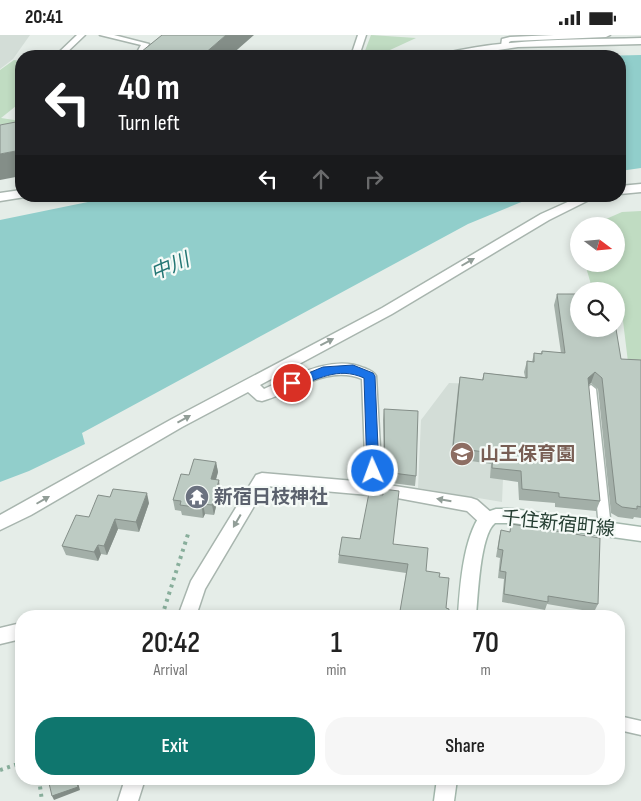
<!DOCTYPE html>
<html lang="en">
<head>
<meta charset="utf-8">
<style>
  :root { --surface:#fff; --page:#f6f6f6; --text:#222; --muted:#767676; --accent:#0f766e }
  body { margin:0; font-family:"Sofia Sans Condensed","Noto Sans JP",sans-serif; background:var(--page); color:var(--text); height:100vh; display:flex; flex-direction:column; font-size:19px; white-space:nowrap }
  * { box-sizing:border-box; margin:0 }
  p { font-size:16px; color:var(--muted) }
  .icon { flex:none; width:28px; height:28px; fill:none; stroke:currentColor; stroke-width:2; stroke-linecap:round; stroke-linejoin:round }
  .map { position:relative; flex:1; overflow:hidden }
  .sheet { position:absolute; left:15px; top:575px; width:610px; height:175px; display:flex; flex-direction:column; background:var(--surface); border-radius:20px; box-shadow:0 2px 8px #0003 }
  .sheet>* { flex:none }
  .hud { position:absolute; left:15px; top:15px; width:611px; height:152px; border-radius:20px; box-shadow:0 2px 8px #0003; background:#202124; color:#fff; overflow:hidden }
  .needle { width:32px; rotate:106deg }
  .fabs { position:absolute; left:570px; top:182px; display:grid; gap:10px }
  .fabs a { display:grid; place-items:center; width:55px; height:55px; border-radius:50%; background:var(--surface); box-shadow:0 2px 8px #0003; font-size:25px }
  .pin { position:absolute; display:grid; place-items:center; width:42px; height:42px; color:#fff; margin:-21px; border:2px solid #fff; border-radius:50%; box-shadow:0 1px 5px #0007 }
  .me { position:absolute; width:55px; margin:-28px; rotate:358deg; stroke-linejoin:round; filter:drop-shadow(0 0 4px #0008) }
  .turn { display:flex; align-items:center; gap:18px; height:105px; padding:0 20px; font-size:22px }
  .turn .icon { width:65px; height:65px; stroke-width:2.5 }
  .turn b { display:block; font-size:35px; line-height:42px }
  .lanes { display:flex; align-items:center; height:48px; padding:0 20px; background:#0003; justify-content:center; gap:25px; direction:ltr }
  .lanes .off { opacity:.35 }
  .eta { display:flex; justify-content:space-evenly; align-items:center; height:85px; text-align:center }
  .eta b { font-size:30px; font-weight:600; line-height:35px }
  .action { display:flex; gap:10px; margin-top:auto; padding:10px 20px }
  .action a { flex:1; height:58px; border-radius:20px; background:var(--accent); color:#fff; font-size:20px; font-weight:600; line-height:58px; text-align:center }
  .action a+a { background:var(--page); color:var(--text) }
  .status { display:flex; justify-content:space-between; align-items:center; height:35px; padding:0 25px; background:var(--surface); direction:ltr }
  .status svg { height:14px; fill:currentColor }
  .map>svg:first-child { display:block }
  .built { fill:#d3ddd7 }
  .green { fill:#c0dcc2 }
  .water { fill:#91cecb }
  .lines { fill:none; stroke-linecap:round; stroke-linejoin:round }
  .service-casing { stroke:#a8b5ae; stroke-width:3 }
  .minor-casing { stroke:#a8b5ae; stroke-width:3 }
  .secondary-casing { stroke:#a4b8ad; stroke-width:3 }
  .path { stroke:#88ae9b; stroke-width:4; stroke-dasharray:3 4.5; stroke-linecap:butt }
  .service { fill:#fff; fill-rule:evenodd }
  .minor { fill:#fff; fill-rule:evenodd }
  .secondary { fill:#fff; fill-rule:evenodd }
  .wall { fill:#a3afa8 }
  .shaded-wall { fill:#848e88 }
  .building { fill:#bdcbc3; stroke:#848e88 }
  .oneway { fill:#929e98 }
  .route { fill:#1a73e8; stroke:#114b97 }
  .labels { text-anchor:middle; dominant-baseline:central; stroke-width:4.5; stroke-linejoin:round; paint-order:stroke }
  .education-label { font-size:19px; font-weight:bold; fill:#785e54; stroke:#f5faf7; text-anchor:start }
  .worship-label { font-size:19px; font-weight:bold; fill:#5b616d; stroke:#f5faf7; text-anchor:start }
  .street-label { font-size:19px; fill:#253e32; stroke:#f5faf7 }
  .water-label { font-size:20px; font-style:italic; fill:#237674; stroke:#f5faf7 }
</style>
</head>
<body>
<div class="status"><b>20:41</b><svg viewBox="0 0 49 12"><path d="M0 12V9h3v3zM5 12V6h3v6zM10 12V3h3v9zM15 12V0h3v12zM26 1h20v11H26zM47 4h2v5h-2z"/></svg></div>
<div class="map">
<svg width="641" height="766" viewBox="0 0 641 766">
  <rect width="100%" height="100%" fill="#e5ede8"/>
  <path class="built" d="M0,0H30L13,24L0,34Z
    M449,348L507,350L502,467L418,453L421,385Z"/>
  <path class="green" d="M371,0L416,3L377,21H363Z
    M14,25L21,26V67L1,83L21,86V92L0,89V35Z
    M641,176V329L628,327L623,286L616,284V256H593L585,229H616V191H590L622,177Z"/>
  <path class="water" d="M641,20V133L620,136V21H598Z
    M117,161H536L468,189L82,398L85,409L29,436L0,447V185Z"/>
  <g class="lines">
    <g class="service-casing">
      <path id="service" d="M77,0H85L63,21H55Z
        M100,0H114L149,9L143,21H135L141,10Z
        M358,0H366L359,21H351Z
        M554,0H610L606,2L511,6L509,7L508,13L501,11L502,4L510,2Z
        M591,350L596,354L611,493L609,497L605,498L601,497L599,493L586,354Z
        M619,681L641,686V700L619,695Z"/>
    </g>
    <g class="minor-casing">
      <path id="minor" d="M641,3V9L518,12L457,21H440L442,19C507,3 574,5 641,3Z
        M641,149V157L620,159V151Z
        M21,155V161L25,162L0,166V158Z
        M581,161H597L549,185L392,279L260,350L264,354C293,342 332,319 364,333C369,335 373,336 376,341L382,449L471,463L477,465L493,479L495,484L493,489L487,491L481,489L467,476L392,462L266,451L205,554L196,581H178L191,546L256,440L262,438L366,447L362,344C328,329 294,357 262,366L257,365L248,357L182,392L31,480L0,495V480L172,384L382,273L541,179Z
        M21,588V604L0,609V593Z
        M125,744H145L138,766H118Z"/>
    </g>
    <g class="secondary-casing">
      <path id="secondary" d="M496,474H513L641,492V506L513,488H495C480,500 478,561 476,581H458C460,551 463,504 481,479Z
        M437,744H457L454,766H434Z"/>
    </g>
    <path class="path" d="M162,581L189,496
      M0,735L21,728
      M39,744L42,766"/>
    <use href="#service" class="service"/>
    <use href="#minor" class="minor"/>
    <use href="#secondary" class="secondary"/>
  </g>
  <path class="wall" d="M557,259L579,294L621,324L641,325V483L634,482L633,484L618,482L611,478L598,354L591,348L588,350L600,466L596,476L555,472V468L519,465L518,447L490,443L491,429L451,423L458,353L460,342L482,345L484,338L525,342L524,337L527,326L532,327L534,318H541L542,316L561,318L554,270Z
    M384,374L416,441L415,451L384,447L383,385Z
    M216,427L218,437L216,445L220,455L214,480L205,479L203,483L182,480L181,476L175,475L173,465L189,440Z
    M383,454L393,509L426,536L439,542L448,581H400L406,538L338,528L339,520L360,504L382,459Z
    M149,468L139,497L118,494L107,520L101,519L98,526L66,520L62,511L89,482Z
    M501,495L598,569L594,577L547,569L545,575L502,567L504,544L498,543L500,523L496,522L499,503Z"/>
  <path class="shaded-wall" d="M226,0H254L230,21H203V20Z
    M21,115V141L0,145V119Z
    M595,337L591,348L584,354L588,343Z
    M216,427L218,437L213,454L211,444Z
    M219,445L220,455L214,480L212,470Z
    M147,458L149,468L139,497L136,487Z
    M203,469L205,479L203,483L202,473Z
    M115,484L118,494L107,520L104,511Z
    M98,510L101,519L98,526L94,517Z
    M76,744H77L80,755L54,765L52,761Z"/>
  <path class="building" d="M162,0H226L203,20L207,21H136Z
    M21,86V115L0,119V90Z
    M557,259H577L579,269V294H616L621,324L641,325V472L637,471V474L622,472L616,468L602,343L595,337L588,343L600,466L559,462V458L522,454L521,436L492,433L493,418L453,413L460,342L483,345L484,338L527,343V326L534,327V318L542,319V316L565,318Z
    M384,374L418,376L416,441L385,437Z
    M194,424L216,427L211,444L219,445L212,470L203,469L202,473L180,470L181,466L173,465L181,439L189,440Z
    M113,454L147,458L136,487L115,484L104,511L98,510L94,517L62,511L76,480L89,482L98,460L110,462Z
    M383,454L399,456L393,509L428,513L426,536L440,538L439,542L449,543L446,573L449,574L448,581H403L404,576H400L408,529L339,520L342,502L360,504L369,458L383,460Z
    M511,489L600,503L598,569L548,561V567L504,559L506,537L500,536L503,515L498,514L501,495L510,497Z
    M48,744H76L78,752L52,761Z"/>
  <defs><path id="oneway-solid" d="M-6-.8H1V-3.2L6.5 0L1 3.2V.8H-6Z" transform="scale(1.25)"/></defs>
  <g class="oneway">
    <use href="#oneway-solid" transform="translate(468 227) rotate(-30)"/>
    <use href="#oneway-solid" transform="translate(327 307) rotate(-27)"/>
    <use href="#oneway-solid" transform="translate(184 384) rotate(-29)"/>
    <use href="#oneway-solid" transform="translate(43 465) rotate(-30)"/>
    <use href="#oneway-solid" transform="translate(444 465) rotate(-170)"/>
    <use href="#oneway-solid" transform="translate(237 486) rotate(120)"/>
  </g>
  <path class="route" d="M353,330L373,338L375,341L379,436L377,439H369L367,436L364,343C337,331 318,345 292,353L287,348L289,346L323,332Z"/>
  <defs>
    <g id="school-disc" transform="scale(1.25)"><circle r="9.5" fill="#8d6e63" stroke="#f5faf7"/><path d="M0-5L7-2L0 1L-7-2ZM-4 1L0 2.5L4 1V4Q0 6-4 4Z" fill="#fff"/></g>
    <g id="temple-disc" transform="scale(1.25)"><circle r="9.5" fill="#6b7280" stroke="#f5faf7"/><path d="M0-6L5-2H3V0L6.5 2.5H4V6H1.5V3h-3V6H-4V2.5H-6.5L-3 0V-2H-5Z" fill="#fff"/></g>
  </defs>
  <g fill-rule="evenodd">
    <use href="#school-disc" x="462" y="419"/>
    <use href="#temple-disc" x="197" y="462"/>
  </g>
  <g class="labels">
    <g class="education-label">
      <text x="480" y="419">山王保育園</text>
    </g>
    <g class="worship-label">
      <text x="214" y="462">新宿日枝神社</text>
    </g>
    <g class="street-label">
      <text transform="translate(558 489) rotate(6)">千住新宿町線</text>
    </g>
    <g class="water-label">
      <text transform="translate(170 232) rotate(-23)">中川</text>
    </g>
  </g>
</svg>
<div class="fabs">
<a><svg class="needle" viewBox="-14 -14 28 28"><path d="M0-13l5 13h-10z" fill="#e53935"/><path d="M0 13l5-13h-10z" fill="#767676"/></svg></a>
<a><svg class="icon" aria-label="search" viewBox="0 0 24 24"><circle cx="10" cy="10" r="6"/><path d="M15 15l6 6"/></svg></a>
</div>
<div class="pin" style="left:292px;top:348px;background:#d93025"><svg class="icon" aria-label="arrive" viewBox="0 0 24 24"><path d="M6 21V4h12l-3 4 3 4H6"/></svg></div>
<svg class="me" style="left:373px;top:436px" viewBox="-20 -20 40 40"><circle r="17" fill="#1a73e8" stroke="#fff" stroke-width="3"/><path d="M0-11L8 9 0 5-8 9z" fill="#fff"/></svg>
<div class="hud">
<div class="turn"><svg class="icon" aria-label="left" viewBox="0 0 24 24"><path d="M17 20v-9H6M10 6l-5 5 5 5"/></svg><div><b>40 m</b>Turn left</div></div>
<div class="lanes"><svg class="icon" aria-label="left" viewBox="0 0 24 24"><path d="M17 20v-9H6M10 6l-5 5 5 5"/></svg><svg class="icon off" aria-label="ahead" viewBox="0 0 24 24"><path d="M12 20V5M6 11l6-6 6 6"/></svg><svg class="icon off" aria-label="right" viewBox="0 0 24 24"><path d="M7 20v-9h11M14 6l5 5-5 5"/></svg></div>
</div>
<section class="sheet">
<div class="eta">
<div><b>20:42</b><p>Arrival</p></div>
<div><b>1</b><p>min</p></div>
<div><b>70</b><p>m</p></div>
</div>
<div class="action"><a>Exit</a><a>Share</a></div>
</section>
</div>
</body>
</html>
